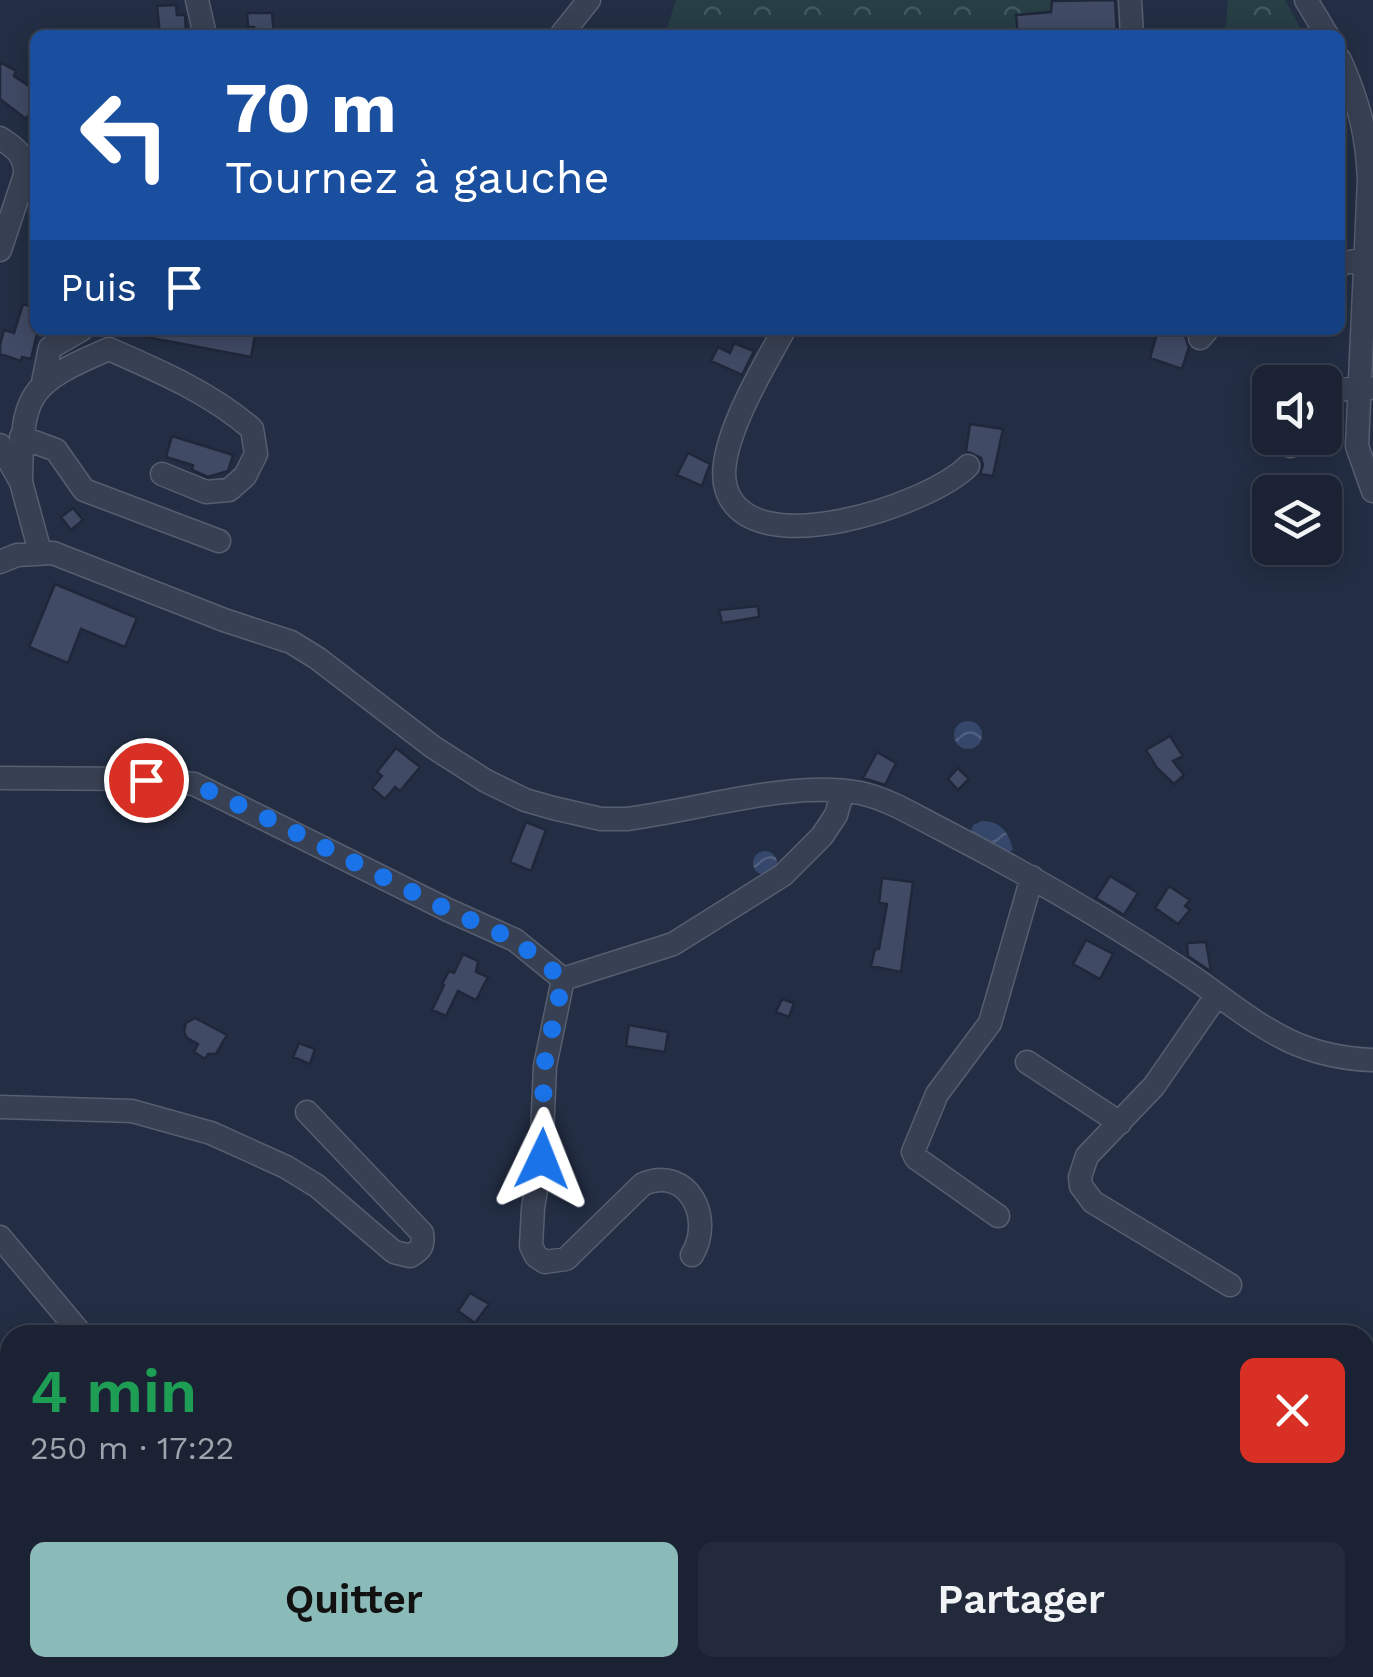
<!DOCTYPE html>
<html lang="fr">
<head>
<meta charset="utf-8">
<style>
  :root { --surface:#1a2233; --page:#232a3b; --text:#f1f3f6; --muted:#9fa4ac; --line:#383f4e; --accent:#8bbbb9 }
  body { margin:0; font-family:"Work Sans",sans-serif; background:var(--page); color:var(--text); height:100vh; display:flex; flex-direction:column; font-size:38px; white-space:nowrap }
  * { box-sizing:border-box; margin:0 }
  p { font-size:32px; color:var(--muted) }
  .icon { flex:none; width:55px; height:55px; fill:none; stroke:currentColor; stroke-width:2; stroke-linecap:round; stroke-linejoin:round }
  .map { position:relative; flex:1; overflow:hidden }
  .side { position:absolute; left:0px; top:1325px; width:1375px; height:352px; display:flex; flex-direction:column; background:var(--surface); border-radius:30px 30px 0 0; box-shadow:0 5px 25px #0003,0 0 0 2px var(--line) }
  .side>* { flex:none }
  .hud { position:absolute; left:30px; top:30px; width:1315px; height:305px; border-radius:15px; box-shadow:0 5px 25px #0003,0 0 0 2px var(--line); background:#1a4fa0; color:#fff; overflow:hidden }
  .buttons { position:absolute; left:1252px; top:365px; display:grid; gap:20px }
  .buttons a { display:grid; place-items:center; width:90px; height:90px; border-radius:15px; background:var(--surface); box-shadow:0 5px 25px #0003,0 0 0 2px var(--line); font-size:50px }
  .pin { position:absolute; display:grid; place-items:center; width:85px; height:85px; color:#fff; margin:-42px; border:5px solid #fff; border-radius:50%; box-shadow:0 2px 10px #0007 }
  .me { position:absolute; width:110px; margin:-55px; rotate:2deg; stroke-linejoin:round; filter:drop-shadow(0 0 8px #0008) }
  .turn { display:flex; align-items:center; gap:35px; height:210px; padding:0 30px; font-size:45px }
  .turn .icon { width:130px; height:130px; stroke-width:2.5 }
  .turn b { display:block; font-size:70px; line-height:85px }
  .then { display:flex; align-items:center; height:95px; padding:0 30px; background:#0003; gap:20px; font-size:38px }
  .round { display:grid; place-items:center; flex:none; width:105px; height:105px; border-radius:15px; background:var(--page) }
  .headline { display:flex; align-items:center; justify-content:space-between; height:170px; padding:0 30px }
  h1 { font-size:60px; font-weight:600; line-height:75px; color:#1e9e55 }
  .button { display:flex; gap:20px; margin-top:auto; padding:20px 30px }
  .button a { flex:1; height:115px; border-radius:15px; background:var(--accent); color:#111; font-size:40px; font-weight:600; line-height:115px; text-align:center }
  .button a+a { background:var(--page); color:var(--text) }
  .map>svg:first-child { display:block }
  .forest { fill:url(#forest-crowns) }
  .water { fill:url(#water-waves) }
  .building { fill:#404a64; stroke:#1f273a; stroke-width:2.5 }
  .lines { fill:none; stroke-linecap:round; stroke-linejoin:round }
  .minor-casing { stroke:#565e70; stroke-width:25 }
  .minor { stroke:#384153; stroke-width:22 }
  .route { stroke:#1a73e8; stroke-width:18; stroke-dasharray:0 32.4 }
</style>
</head>
<body>
<div class="map">
<svg width="1373" height="1677" viewBox="0 0 1373 1677">
  <defs>
    <pattern id="forest-crowns" width="20" height="18" patternUnits="userSpaceOnUse" patternTransform="scale(2.5)"><rect width="20" height="18" fill="#263e44"/><path d="M2 6a3 3 0 1 1 6 0M12 15a3 3 0 1 1 6 0" fill="none" stroke="#43585e"/></pattern>
    <pattern id="water-waves" width="16" height="10" patternUnits="userSpaceOnUse" patternTransform="scale(2.5)"><rect width="16" height="10" fill="#36476c"/><path d="M0 5q4-4 8 0t8 0" fill="none" stroke="#516080"/></pattern>
  </defs>
  <rect width="100%" height="100%" fill="#232e44"/>
  <path class="forest" d="M676,0H1095L1026,35H665Z
    M1228,0H1285L1304,35H1225Z"/>
  <path class="water" d="M954 735a14 14 0 1 1 28 0a14 14 0 1 1-28 0Z
    M982,821C1000,821 1009,832 1013,850L1005,854L974,835L971,831L973,825Z
    M753 863a12 12 0 1 1 24 0a12 12 0 1 1-24 0Z"/>
  <path class="building" d="M1115,0L1117,35H1018L1016,15L1051,12L1052,1Z
    M176,5L177,15H185L186,32L160,35L157,6Z
    M247,13H272L274,35H255L254,27H248Z
    M0,62L16,71L14,76L35,90V105L26,119L0,99Z
    M23,304L35,308V330H38L31,359L22,357L21,361L0,354V345L4,330L14,333Z
    M146,330H256L251,357L146,337Z
    M1158,330H1188L1185,336L1189,347L1182,369L1150,358Z
    M734,343L754,351L742,375L711,361L718,347L730,353Z
    M970,424L1003,429L993,476L980,474L983,465L981,458L966,451Z
    M172,436L233,455L228,471L208,477L192,470L193,465L166,457Z
    M688,453L710,464L702,486L677,475Z
    M73,508L83,520L71,530L61,517Z
    M55,584L137,618L125,647L81,629L68,663L29,647Z
    M758,606L759,617L722,623L719,610Z
    M1170,736L1183,756L1173,761L1184,775L1174,784L1157,768L1146,750Z
    M396,748L420,767L400,791L395,787L385,799L372,788L382,776L377,772Z
    M877,752L896,763L885,785L863,778Z
    M958,768L969,779L958,790L948,779Z
    M526,822L546,830L531,871L510,862Z
    M1110,876L1138,893L1124,915L1096,898Z
    M882,878L913,882L901,972L871,966L875,949H879L887,904L879,903Z
    M1169,886L1190,900L1185,906L1190,910L1178,924L1155,908Z
    M1086,940L1113,954L1100,979L1073,964Z
    M1206,942L1211,971H1210L1188,956L1187,943Z
    M463,954L478,961L476,972L488,977L476,1000L458,991L446,1016L432,1010L444,985L442,984L449,971L454,973Z
    M782,999L794,1003L789,1017L776,1012Z
    M195,1018L227,1035L216,1054H208L205,1059L194,1052L198,1044L187,1038L184,1032L186,1023Z
    M629,1025L668,1032L665,1052L626,1046Z
    M299,1043L315,1049L310,1064L293,1057Z
    M470,1293L489,1304L475,1323L458,1311Z"/>
  <g class="lines">
    <g class="minor-casing">
      <path id="minor" d="M197,0L205,35
        M1130,0L1132,35
        M1306,0L1327,35
        M561,35L589,0
        M1340,60C1359,103 1367,133 1369,180L1357,446L1373,491
        M0,138C16,148 26,156 25,175L0,250
        M1340,264L1365,259
        M784,330C764,366 714,448 726,488C749,566 929,505 968,466
        M1200,338L1207,330
        M43,382L50,348L81,330
        M1325,390L1370,388
        M21,437L56,450L84,490L219,541
        M1289,438L1290,446
        M0,445L21,482L40,552
        M21,482C22,393 27,384 109,349C159,371 211,393 252,429L256,454L245,476L229,490L206,492L162,474
        M0,562L17,555L53,553L224,620L291,642L317,658L433,747L486,781L525,800L553,808L601,819H627C698,810 791,780 860,793C889,799 917,817 943,830C1026,873 1107,920 1185,972C1252,1017 1287,1057 1373,1060
        M0,778L145,779L194,784L448,910L515,940L563,979
        M563,979L545,1066L541,1159L533,1208L531,1246L536,1256L545,1262L566,1259L643,1184C689,1165 714,1219 692,1255
        M563,979L673,944L783,875L822,836L836,815L843,791
        M1217,995L1154,1086L1087,1156L1080,1177L1081,1186L1093,1202L1230,1285
        M1027,1062L1120,1123
        M0,1107L132,1111L211,1133L286,1167L317,1186L394,1252L410,1256C421,1250 424,1246 422,1233L307,1112
        M998,1216L916,1158L913,1152L937,1094L990,1023L1032,877
        M0,1237L82,1335
        M0,1546L10,1553
        M1365,1548L1373,1525
        M97,1668L104,1677
        M139,1668L146,1677
        M243,1668L255,1677
        M463,1668L481,1677
        M831,1668L832,1677
        M880,1668L886,1677
        M1328,1668L1336,1677
        M627,1677C644,1666 660,1666 676,1677"/>
    </g>
    <use href="#minor" class="minor"/>
  </g>
  <g class="lines">
    <path class="route" d="M146,780L194,784L263,816L448,910L515,940L563,979L544,1066L542,1159"/>
  </g>
</svg>
<div class="buttons">
<a><svg class="icon" aria-label="sound" viewBox="0 0 24 24"><path d="M4 9h4l5-4v14l-5-4H4zM17 9q2 3 0 6"/></svg></a>
<a><svg class="icon" aria-label="layers" viewBox="0 0 24 24"><path d="M12 4l9 5-9 5-9-5zM3 14l9 5 9-5"/></svg></a>
</div>
<div class="pin" style="left:146px;top:780px;background:#d93025"><svg class="icon" aria-label="arrive" viewBox="0 0 24 24"><path d="M6 21V4h12l-3 4 3 4H6"/></svg></div>
<svg class="me" style="left:542px;top:1159px" viewBox="-20 -20 40 40"><path d="M0-17L14 15 0 8-14 15z" fill="#1a73e8" stroke="#fff" stroke-width="4"/></svg>
<div class="hud">
<div class="turn"><svg class="icon" aria-label="left" viewBox="0 0 24 24"><path d="M17 20v-9H6M10 6l-5 5 5 5"/></svg><div><b>70 m</b>Tournez à gauche</div></div>
<div class="then">Puis<svg class="icon" aria-label="arrive" viewBox="0 0 24 24"><path d="M6 21V4h12l-3 4 3 4H6"/></svg></div>
</div>
<section class="side">
<div class="headline"><div><h1>4 min</h1><p>250 m · 17:22</p></div><a class="round" style="background:#d93025;color:#fff"><svg class="icon" aria-label="close" viewBox="0 0 24 24"><path d="M6 6l12 12M18 6L6 18"/></svg></a></div>
<div class="button"><a>Quitter</a><a>Partager</a></div>
</section>
</div>
</body>
</html>
